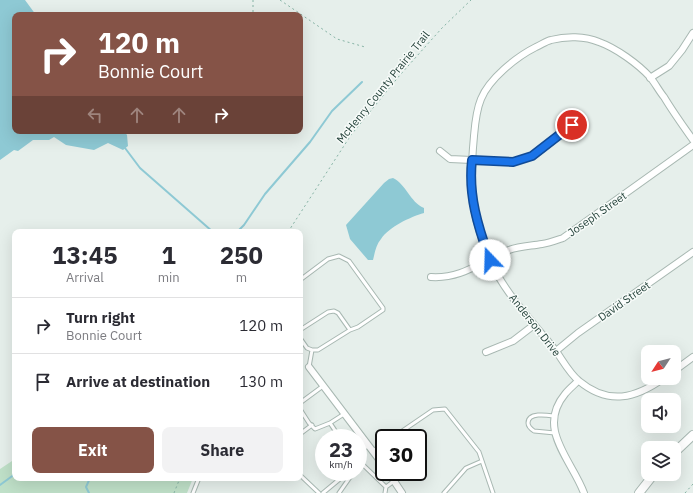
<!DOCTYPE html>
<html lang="en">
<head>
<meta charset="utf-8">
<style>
  :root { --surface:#fff; --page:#f2f2f3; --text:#2b2b33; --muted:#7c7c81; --line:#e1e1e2; --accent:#855347 }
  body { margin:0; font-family:"IBM Plex Sans",sans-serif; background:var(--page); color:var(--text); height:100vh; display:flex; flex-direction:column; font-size:15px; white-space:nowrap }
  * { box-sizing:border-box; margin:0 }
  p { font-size:13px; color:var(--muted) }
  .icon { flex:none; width:22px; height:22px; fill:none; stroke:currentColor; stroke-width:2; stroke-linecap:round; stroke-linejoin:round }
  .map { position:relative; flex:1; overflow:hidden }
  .drawer { position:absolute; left:12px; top:229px; width:291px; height:252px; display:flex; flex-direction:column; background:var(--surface); border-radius:8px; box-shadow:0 4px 16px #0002 }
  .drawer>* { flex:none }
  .banner { position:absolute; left:12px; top:12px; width:291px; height:122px; border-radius:8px; box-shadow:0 4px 16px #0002; background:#855347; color:#fff; overflow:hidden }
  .needle { width:26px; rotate:234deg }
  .controls { position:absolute; left:641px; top:345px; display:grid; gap:8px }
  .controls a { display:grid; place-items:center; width:40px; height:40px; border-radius:8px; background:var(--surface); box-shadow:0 4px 16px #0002; font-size:20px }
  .speed { position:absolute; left:315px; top:429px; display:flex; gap:8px; font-size:20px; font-weight:700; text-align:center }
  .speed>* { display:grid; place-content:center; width:52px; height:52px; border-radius:50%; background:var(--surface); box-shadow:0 4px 16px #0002; line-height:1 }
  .speed small { font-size:10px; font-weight:400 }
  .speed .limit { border:2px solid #111; border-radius:6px; background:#fff; color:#111 }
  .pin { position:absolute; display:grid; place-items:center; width:34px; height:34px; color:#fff; margin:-17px; border:2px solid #fff; border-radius:50%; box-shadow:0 1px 4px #0007 }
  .me { position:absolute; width:44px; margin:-22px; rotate:339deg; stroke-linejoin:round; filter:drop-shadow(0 0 3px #0008) }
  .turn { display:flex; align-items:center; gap:14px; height:84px; padding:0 20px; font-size:18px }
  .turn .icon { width:52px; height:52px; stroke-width:2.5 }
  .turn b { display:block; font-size:28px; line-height:34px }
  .lanes { display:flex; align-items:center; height:38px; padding:0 20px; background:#0003; justify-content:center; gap:20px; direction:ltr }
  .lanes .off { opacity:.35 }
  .eta { display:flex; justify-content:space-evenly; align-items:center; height:68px; text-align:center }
  .eta b { font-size:24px; font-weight:700; line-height:28px }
  .action { display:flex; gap:8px; margin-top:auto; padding:8px 20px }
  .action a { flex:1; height:46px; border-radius:8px; background:var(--accent); color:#fff; font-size:16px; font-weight:700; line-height:46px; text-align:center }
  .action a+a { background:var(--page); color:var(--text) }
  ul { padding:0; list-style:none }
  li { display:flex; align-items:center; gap:12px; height:56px; padding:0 20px; border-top:1px solid var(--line) }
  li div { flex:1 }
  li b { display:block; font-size:15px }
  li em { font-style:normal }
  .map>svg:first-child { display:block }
  .green { fill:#bfe0c8 }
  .water { fill:#8ec9d4 }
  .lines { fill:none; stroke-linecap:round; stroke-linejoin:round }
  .stream { stroke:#8ec9d4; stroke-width:2 }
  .service-casing { stroke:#a8b8b2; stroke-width:5 }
  .minor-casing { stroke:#a8b8b2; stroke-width:8 }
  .tertiary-casing { stroke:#a8b8b2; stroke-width:10 }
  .path { stroke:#86b3a5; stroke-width:1; stroke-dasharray:2 3; stroke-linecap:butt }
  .service { stroke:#fff; stroke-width:3 }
  .minor { stroke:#fff; stroke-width:6 }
  .tertiary { stroke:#fff; stroke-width:8 }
  .route-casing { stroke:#114b97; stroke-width:10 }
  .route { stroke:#1a73e8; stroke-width:7 }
  .labels { text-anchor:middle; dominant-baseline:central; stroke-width:3; stroke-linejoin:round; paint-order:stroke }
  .street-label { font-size:11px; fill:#24423a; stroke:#f7fbf9 }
</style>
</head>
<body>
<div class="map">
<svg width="693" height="493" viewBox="0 0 693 493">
  <rect width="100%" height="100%" fill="#e6efeb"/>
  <path class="green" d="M15,459V478H193L187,493H0V469Z"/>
  <path class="water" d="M0,0H25L36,15H15V54L13,55L15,58V131H124L127,135L128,146L123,150L108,143L94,150L66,145L54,137L49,140H33L18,151L14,150L0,160Z
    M393,178C406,184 410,202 424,208V213C410,217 389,227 381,239C376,245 375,252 373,260H368L350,239L346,225L384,183L389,179Z"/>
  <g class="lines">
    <path class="stream" d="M125,148L140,168L213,232
      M238,231L244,225L265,194L310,142L332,111L362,82
      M0,485L15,474
      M89,493L86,487L90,478"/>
    <g class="service-casing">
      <path id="service" d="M300,280L328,259L339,256L349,261L383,308V310L358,327L350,330
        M300,330L328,312L334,311L338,313L350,330L318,350H312
        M300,338L307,348L312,350L309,367
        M300,403L323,386
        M300,409L309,423L315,429L330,423
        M554,416C547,415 528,412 528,423C528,427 531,429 534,431L555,433
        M300,434L312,425
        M340,438L330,423L344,414
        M392,438L433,410L445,409L479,452L493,493
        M373,451L384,443
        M358,455L368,445
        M358,460L386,487L394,481
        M300,475L319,493
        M193,493L199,478
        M323,493L347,473H354
        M339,493L353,473
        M385,493L386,487
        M444,493L466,468L482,461"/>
    </g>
    <g class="minor-casing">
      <path id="minor" d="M650,78L669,66L682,50L693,33
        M440,151L450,159L513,162L533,156L572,125
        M431,277C463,279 481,261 509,250C520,246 531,246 542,244C549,243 557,240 563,238L693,145
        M556,351L578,333L693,252
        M486,352L513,341L534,325
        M309,367L384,466
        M674,371L693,357
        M664,378C636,398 609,406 579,381C570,374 563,361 556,351C536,326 513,302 497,274C489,260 483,244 479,229C469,197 471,169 474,136C475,124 476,111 481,99C489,79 516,57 536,47C541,45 546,41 551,40C566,36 585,36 599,42C616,48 638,64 650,77C655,83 659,91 664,97C673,112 683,126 693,140
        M578,381C574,385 569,389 565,394C536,429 572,460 584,493
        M388,472L402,493"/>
    </g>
    <g class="tertiary-casing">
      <path id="tertiary" d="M674,453L693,435
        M639,493L654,474"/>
    </g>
    <path class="path" d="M253,0V15
      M280,0L337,39L365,47
      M288,232L351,135L400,75L442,28L471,0
      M174,493L180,478
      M685,493L693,484"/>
    <use href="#service" class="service"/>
    <use href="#minor" class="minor"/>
    <use href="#tertiary" class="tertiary"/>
  </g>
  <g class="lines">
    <g class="route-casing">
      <path id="route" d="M490,260C478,227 468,195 472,160L513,162L532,156L572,125"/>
    </g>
    <use href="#route" class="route"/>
  </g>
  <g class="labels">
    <g class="street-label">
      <text transform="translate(383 87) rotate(-51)">McHenry County Prairie Trail</text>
      <text transform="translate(597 214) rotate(-35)">Joseph Street</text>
      <text transform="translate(624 301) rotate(-35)">David Street</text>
      <text transform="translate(535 325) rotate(52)">Anderson Drive</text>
    </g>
  </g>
</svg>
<div class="controls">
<a><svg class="needle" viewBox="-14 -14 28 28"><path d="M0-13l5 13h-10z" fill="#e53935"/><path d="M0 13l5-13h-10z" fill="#7c7c81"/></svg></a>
<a><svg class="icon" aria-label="sound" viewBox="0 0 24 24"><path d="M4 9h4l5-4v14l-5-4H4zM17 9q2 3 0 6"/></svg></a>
<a><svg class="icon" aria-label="layers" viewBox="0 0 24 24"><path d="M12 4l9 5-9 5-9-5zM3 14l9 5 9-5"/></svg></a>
</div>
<div class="speed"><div>23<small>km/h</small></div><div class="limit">30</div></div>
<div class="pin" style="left:572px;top:125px;background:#d93025"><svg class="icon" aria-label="arrive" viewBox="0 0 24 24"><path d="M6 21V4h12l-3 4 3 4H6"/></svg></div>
<svg class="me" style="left:490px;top:260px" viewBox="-20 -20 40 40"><circle r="19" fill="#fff"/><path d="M0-13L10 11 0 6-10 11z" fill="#1a73e8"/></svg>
<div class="banner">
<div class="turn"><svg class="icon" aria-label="right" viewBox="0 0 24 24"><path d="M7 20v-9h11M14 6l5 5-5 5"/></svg><div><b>120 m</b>Bonnie Court</div></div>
<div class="lanes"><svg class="icon off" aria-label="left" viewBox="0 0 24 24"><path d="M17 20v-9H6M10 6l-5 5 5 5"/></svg><svg class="icon off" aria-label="ahead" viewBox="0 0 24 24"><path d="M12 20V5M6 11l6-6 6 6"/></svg><svg class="icon off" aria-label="ahead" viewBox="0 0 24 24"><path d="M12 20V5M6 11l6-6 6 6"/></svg><svg class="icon" aria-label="right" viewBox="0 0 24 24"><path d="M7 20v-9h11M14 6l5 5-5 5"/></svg></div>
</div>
<section class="drawer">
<div class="eta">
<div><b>13:45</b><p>Arrival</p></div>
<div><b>1</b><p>min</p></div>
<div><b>250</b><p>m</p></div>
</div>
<ul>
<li><svg class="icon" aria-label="right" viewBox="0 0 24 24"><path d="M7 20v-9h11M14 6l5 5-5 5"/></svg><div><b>Turn right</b><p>Bonnie Court</p></div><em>120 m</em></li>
<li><svg class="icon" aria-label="arrive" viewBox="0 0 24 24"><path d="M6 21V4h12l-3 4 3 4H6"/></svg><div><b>Arrive at destination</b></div><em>130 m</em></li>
</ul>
<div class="action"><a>Exit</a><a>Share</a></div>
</section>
</div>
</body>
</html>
